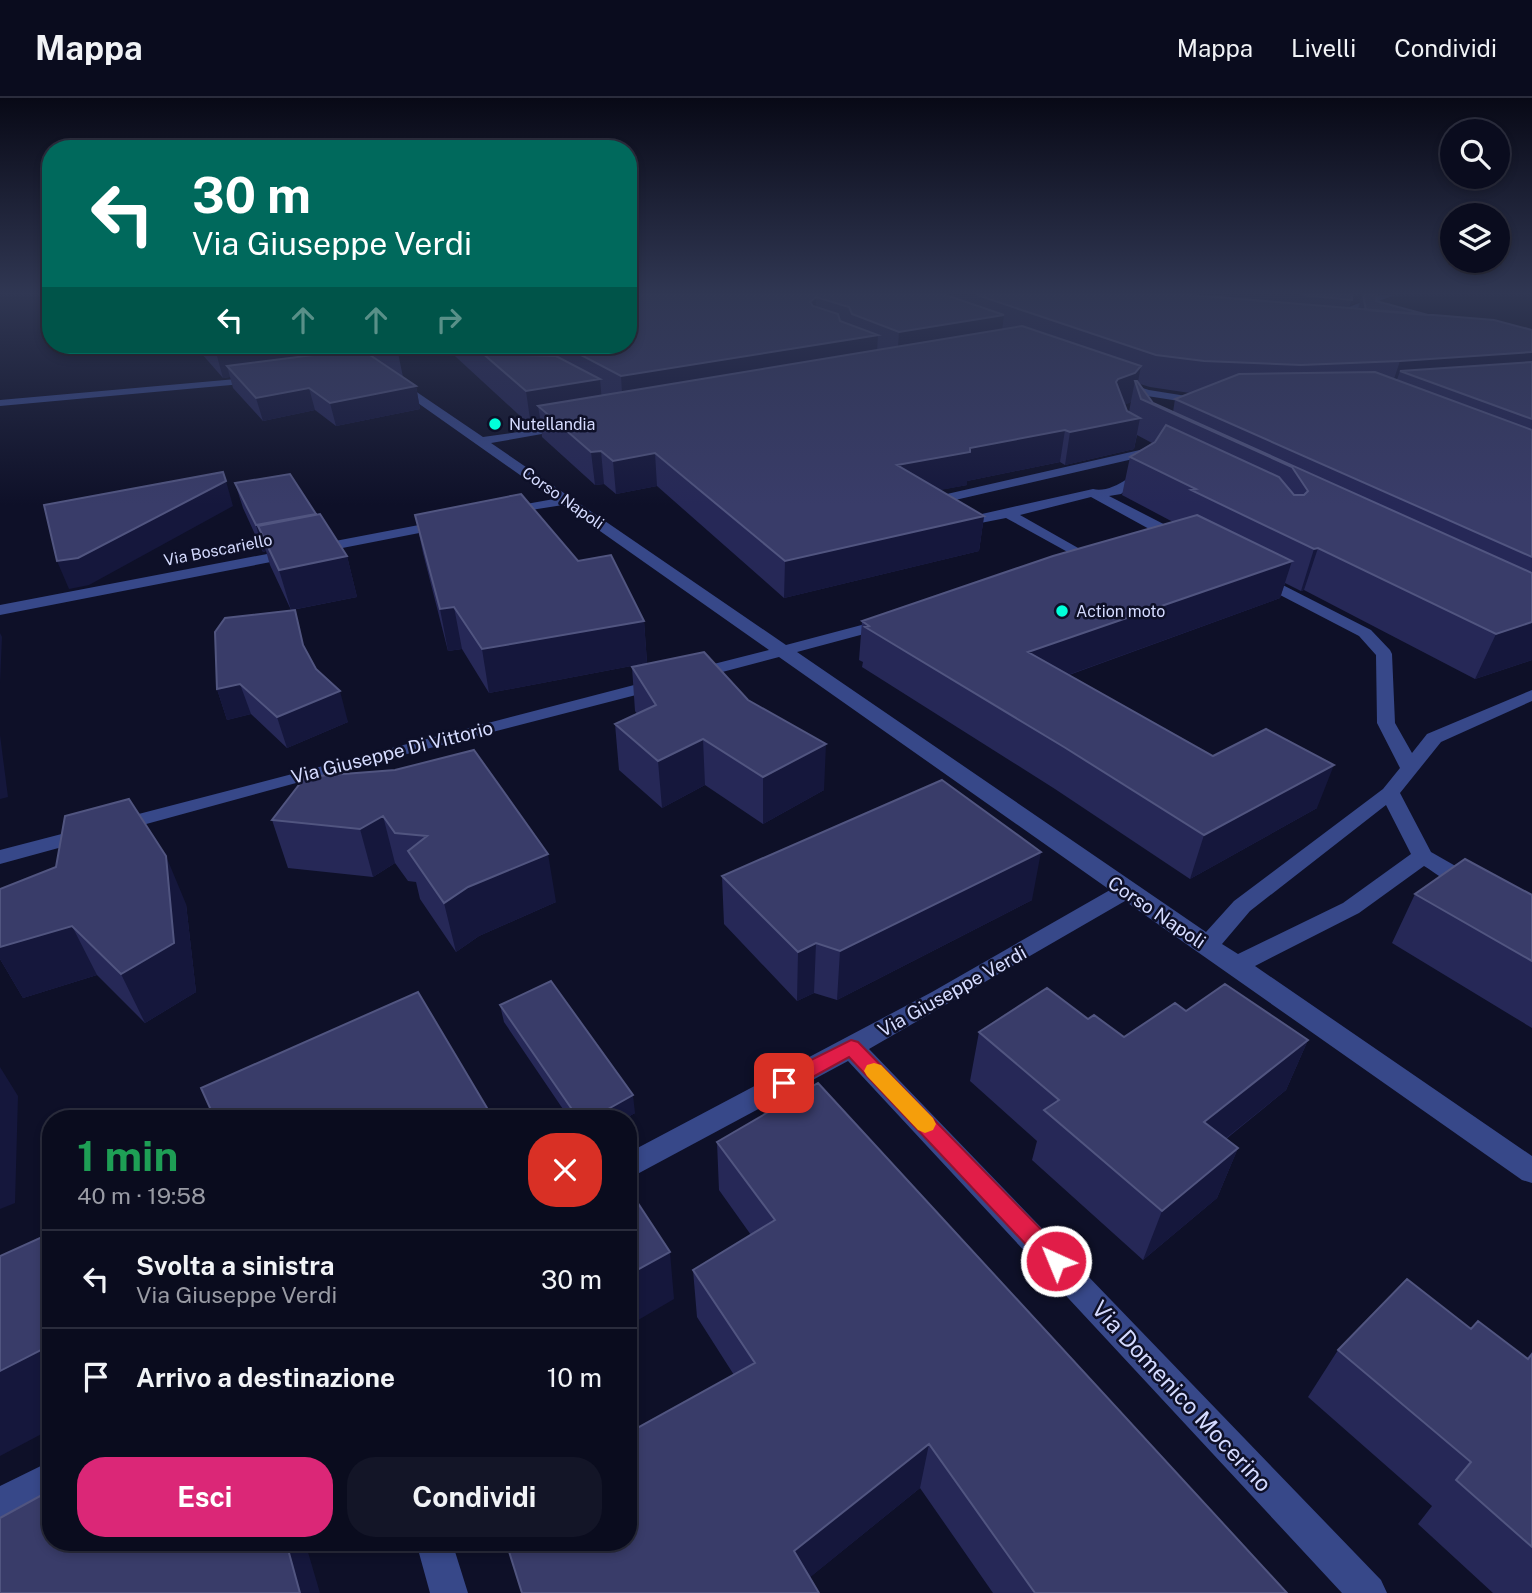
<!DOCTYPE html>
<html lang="it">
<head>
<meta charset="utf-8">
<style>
  :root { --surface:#0a0c1e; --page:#131527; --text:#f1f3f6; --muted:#999ba4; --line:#2a2c3c; --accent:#db2777 }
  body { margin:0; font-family:"Public Sans",sans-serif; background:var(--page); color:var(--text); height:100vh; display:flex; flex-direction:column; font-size:26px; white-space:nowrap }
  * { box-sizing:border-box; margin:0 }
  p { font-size:23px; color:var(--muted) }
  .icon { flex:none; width:38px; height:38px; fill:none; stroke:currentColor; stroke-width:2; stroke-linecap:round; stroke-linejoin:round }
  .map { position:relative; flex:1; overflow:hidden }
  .sheet { position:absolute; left:42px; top:1012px; width:595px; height:441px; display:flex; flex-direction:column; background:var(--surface); border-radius:28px; box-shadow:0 4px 10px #0003,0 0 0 2px var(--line) }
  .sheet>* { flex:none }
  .hud { position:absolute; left:42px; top:42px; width:595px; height:214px; border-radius:28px; box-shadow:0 4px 10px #0003,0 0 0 2px var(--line); background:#00695c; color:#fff; overflow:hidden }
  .tools { position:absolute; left:1440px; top:21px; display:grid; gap:14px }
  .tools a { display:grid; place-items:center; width:70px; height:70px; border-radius:50%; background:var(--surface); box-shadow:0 4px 10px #0003,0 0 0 2px var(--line); font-size:35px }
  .pin { position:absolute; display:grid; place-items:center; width:60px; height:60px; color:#fff; margin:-30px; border-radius:14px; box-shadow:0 4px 10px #0006 }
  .me { position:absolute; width:77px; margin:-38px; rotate:316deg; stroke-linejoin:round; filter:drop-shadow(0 0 5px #0008) }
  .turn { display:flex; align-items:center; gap:24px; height:147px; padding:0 35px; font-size:32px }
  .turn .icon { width:91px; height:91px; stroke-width:2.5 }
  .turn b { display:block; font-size:49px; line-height:60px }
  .lanes { display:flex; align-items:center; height:66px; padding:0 35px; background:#0003; justify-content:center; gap:35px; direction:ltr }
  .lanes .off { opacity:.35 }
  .round { display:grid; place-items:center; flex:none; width:74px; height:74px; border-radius:28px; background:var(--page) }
  .overview { display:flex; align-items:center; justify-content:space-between; height:119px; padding:0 35px }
  h1 { font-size:42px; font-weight:700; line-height:52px; color:#1e9e55 }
  .primary-button { display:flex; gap:14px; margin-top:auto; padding:14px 35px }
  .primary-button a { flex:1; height:80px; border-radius:28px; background:var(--accent); color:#fff; font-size:28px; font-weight:700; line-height:80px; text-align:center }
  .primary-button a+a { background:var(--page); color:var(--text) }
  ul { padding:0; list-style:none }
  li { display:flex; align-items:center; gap:21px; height:98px; padding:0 35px; border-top:2px solid var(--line) }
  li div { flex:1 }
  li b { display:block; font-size:26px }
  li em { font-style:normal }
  header { display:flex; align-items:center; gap:42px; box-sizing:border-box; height:98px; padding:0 35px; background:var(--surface); border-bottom:2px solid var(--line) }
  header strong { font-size:33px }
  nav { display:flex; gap:38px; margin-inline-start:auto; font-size:24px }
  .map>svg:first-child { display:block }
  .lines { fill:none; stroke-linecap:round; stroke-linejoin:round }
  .minor { fill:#374889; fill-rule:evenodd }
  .wall { fill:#262857; fill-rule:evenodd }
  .shaded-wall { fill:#15173c }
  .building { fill:#393c69; stroke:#515580; stroke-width:2 }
  .route { fill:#e11d48; stroke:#92132f; stroke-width:2 }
  .slow { fill:#f59e0b }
  .poi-dot { fill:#01ffda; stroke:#0e1028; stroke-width:2.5 }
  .labels { text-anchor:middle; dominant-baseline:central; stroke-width:5; stroke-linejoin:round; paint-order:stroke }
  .far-poi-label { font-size:16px; fill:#d5dbff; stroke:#0e1028; text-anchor:start }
  .far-street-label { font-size:16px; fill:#d5dbff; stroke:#0e1028 }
  .street-label { font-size:19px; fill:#d5dbff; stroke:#0e1028 }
  .near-street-label { font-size:23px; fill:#d5dbff; stroke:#0e1028 }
</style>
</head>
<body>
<header>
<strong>Mappa</strong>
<nav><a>Mappa</a><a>Livelli</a><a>Condividi</a></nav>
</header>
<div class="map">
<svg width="1532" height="1495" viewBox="0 0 1532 1495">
  <rect width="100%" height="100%" fill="#0e1028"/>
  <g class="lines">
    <path class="minor" d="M1381,197H1394L1354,213L1355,230L1359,235L1351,237L1345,230L1346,210Z
      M259,279L264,282L263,284L0,308V302Z
      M391,282H399L483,339L574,326V330L570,331L491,345L786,547L888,520L894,522L896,525L894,528L797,554L1206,834L1234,803L1383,691L1400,670L1377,625L1376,557L1359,538L1253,483L1251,480L1253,477H1263L1371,532L1390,552L1392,556L1395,625L1412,655L1427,636L1532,592V603L1441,644L1400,695L1431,754L1480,782L1483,787L1480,792C1461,797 1439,777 1424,768L1359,815L1255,868L1532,1058V1085L1522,1082L1125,803L869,951L1381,1482L1387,1495H1342L848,963L628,1081V1055L932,894L1110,792L779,559L692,582L686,581L683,577L686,573L769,552L563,407L499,417V411L554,401L391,286ZM1386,707L1411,756L1343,805L1238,856L1222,846L1250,813Z
      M1120,283L1149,292L1205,301L1210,304L1205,307L1147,298L1116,288L1115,286Z
      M1153,349L1159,353L1153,372L1121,396L1109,398L1183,436V442L1171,443L1091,399L1020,417L1094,459H1103L1105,462L1093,468L1006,420L955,430L948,426L955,422L1093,391C1111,396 1141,375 1146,358L925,409L918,405L925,401Z
      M445,422L452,426L450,429L0,517V507Z
      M661,580L667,581L670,585L667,589L329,676L0,766V752Z
      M51,1363V1400L0,1425V1388Z
      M416,1444H452L468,1495H430Z"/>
  </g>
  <path class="wall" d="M628,197H1377L1376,203L1429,217L1532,232V562L1475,581L1304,492L1301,493L1285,485L1280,500L1069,577L1213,658L1317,710L1190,781L1055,691L862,569L863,564L859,562L862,523L1173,424L1122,397L1130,359L1152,345L1137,337L1134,351L1065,367L1060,364L967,383V387L939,392L984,418L979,453L784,500L657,388L616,396L604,386L595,387L542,339L541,326L531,328L443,247H628ZM1360,203L1358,211L1349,210L1350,207ZM1140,286L1150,289L1190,295L1175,301L1173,314L1153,305ZM1131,303L1129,314L1127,313L1124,306L1129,305Z
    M194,247H349L350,252L357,251L351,247H395L397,250L403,279L416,288L420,311L336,328L315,312L263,323L233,290L230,279L223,280Z
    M235,385L316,417L347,458L357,499L292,512L305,551L348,624L287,650L251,616L227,622L217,591L291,512L270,467L266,453L263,454L243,410Z
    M415,417L578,463L644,523L647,565L489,595L462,551L448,553L423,455Z
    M632,569L824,692L763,726L705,687L662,710L619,672L615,626L637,616L635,613Z
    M305,679L556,804L479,838L456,854L420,801L416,784L408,783L395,765L373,779L288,770L272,722Z
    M722,778L1032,802L837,902L814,895L797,903L724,826Z
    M0,791L186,806L196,894L145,925L97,877L23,900L0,861Z
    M1415,796L1532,797V930L1392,845Z
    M500,907L635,1015L626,1020H569L504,924Z
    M1186,913L1308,942L1286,992L1226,1041L1238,1050L1217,1100L1143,1162L1032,1062L1037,1043L970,983L979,934L1088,921L1124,939Z
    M717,1044L1287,1495H993L920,1390L810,1479L734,1277L697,1219L693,1172L751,1137L719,1092Z
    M1471,1231L1527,1260L1532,1254V1495H1493L1418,1426L1432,1408L1308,1299L1338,1252Z"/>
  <path class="shaded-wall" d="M1348,197H1362L1360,203L1350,207L1352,202Z
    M816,199V229L810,204Z
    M1004,217L1000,248L897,265L899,234Z
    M878,237L876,269L623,312L621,278Z
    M1532,243V285L1400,273L1392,296H1389L1400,263Z
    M214,247H349L352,262L227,268L230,279L223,280Z
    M527,248L531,280L522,257V250Z
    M1141,268L1137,289L1135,283L1131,303L1129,305L1112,311L1116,284L1118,281Z
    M600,281L603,316L538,308L541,326L531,328L526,293Z
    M416,288L420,311L336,328L330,305Z
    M309,290L315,312L263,323L256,300Z
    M1140,320L1134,351L1065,367L1070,334Z
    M1065,332L1060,364L967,383V387L894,401L897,367L970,350Z
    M601,353L604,386L595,387L591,354Z
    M655,355L657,388L616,396L613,363Z
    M226,383L233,408L89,487L69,491L57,463Z
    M316,416L323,443L258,428L266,453L263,454L256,427Z
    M984,418L979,453L784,500L785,463Z
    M1318,450L1304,492L1301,493L1314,451Z
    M347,458L357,499L291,512L279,472Z
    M1292,463L1280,500L1021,594L1028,554Z
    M454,509L462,551L448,553L440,511Z
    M644,523L647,565L489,595L482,551Z
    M1532,524V562L1475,581L1496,536Z
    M0,535L2,539L0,585Z
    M240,586L251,616L227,622L217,591Z
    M340,593L348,624L287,650L277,619Z
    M0,637L8,699L0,701Z
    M703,641L705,687L662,710L658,663Z
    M826,646L824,692L763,726V679Z
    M1334,667L1317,710L1190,781L1204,737Z
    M383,718L395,765L373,779L360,731Z
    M1041,754L1032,802L837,902L840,853Z
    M548,756L556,804L479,838L456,854L444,805L468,789Z
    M166,758L186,806L196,894L145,925L121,876Z
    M72,828L97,877L23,900L0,861V849Z
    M816,845L814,895L797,903L798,854Z
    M1308,942L1286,992L1185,1073L1204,1024Z
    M0,969L18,998L15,1105L0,1111Z
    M633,997L635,1015L626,1020H592Z
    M1238,1050L1217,1100L1143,1162L1162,1113Z
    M670,1154L674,1201L628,1228V1177Z
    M51,1247V1331L0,1358V1273Z
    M929,1346L920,1390L793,1493L794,1453Z
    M286,1444H305L320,1495H300Z"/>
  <path class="building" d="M628,197H946L1004,217L899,234L852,216L849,209L816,199L810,204L813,208L838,216L840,223L878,237L621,278L564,248H527L522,250V257L556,258L600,281L526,293L473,247H628Z
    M977,197H1192L1494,222L1532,232V254L1400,263L1301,267L1204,263L1156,257Z
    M1302,197H1352V202Z
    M1363,197H1377L1376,203L1428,217L1366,212Z
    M1022,228L1141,268L1135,275L1118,281L1116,284L1127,313L1140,320L1070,334L1065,332L970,350V354L897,367L984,418L785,463L655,355L613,363L601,353L591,354L538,308Z
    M361,251L416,288L330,305L309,290L256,300L227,268Z
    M1532,264V321L1400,273Z
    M1375,274L1532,332V459L1175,301L1239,276Z
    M1135,283H1137L1153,305L1532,475V524L1496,536L1318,450L1314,451L1191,392L1196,391L1130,359L1155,344L1166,327L1279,379L1294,397H1304L1308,393L1292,369L1141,301Z
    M223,374L226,383L78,460L57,463L44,407Z
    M290,376L316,416L256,427L235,385Z
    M521,396L578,463L611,457L644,523L482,551L454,509L440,511L415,417Z
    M320,416L347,458L279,472L258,428Z
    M1197,417L1292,463L1028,554L1213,658L1266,631L1334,667L1204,737L1064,649L865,529L869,528L862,523L1053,458Z
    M295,512L303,547L316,571L340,593L277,619L240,586L217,591L215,534L225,520Z
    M704,554L748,602L826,646L763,679L703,641L658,663L615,626L656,607L632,569Z
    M474,652L548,756L468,789L444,805L408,753L427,738L395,735L383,718L360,731L272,722L305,679L395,672Z
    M942,682L1041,754L840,853L816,845L798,854L722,778Z
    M129,701L166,758L174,845L121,876L72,828L0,849V791L56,769L65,718Z
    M1465,761L1532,797V863L1415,796Z
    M551,883L633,997L592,1020H578L500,907Z
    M1225,886L1308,942L1204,1024L1238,1050L1162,1113L1044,1012L1059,1002L979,934L1047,890L1088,921L1094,917L1124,939L1175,905L1186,913Z
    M418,894L493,1020H195L211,1012L201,990Z
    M818,985L1287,1495H1035L929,1346L794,1453L819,1495H522L506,1444H628V1335L755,1265L693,1172L775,1122L717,1044Z
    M628,1090L670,1154L628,1177Z
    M51,1135V1247L0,1273V1158Z
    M1407,1181L1471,1231L1478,1223L1528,1261L1532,1256V1449L1456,1382L1471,1364L1338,1252Z
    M51,1392V1444H286L300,1495H0V1420Z"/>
  <linearGradient id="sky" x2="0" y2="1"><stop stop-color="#080916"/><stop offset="0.48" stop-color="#303753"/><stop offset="1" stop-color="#303753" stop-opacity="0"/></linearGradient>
  <rect width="1532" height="407" fill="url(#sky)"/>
  <path class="route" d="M851,942L858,944L1064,1155L1067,1163L1064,1170L1056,1173L1048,1170L849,959L791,991L784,993L777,991L774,985L777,979Z"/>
  <path class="slow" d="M874,965L881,967L933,1020L936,1026L933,1032L925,1035L918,1032L867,978L864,973L867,967Z"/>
  <g class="poi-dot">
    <circle cx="495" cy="326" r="7"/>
    <circle cx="1062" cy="513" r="7"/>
  </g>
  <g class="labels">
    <g class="far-poi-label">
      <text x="509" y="326">Nutellandia</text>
      <text x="1076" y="513">Action moto</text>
    </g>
    <g class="far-street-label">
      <text transform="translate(563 400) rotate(35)">Corso Napoli</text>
      <text transform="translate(218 452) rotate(-11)">Via Boscariello</text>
    </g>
    <g class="street-label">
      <text transform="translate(392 654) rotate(-14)">Via Giuseppe Di Vittorio</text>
      <text transform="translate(1157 814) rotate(34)">Corso Napoli</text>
      <text transform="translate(952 893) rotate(-29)">Via Giuseppe Verdi</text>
    </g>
    <g class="near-street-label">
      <text transform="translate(1182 1298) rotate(47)">Via Domenico Mocerino</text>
    </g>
  </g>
</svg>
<div class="tools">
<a><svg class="icon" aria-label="search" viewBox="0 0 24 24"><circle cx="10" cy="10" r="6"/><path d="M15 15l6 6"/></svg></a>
<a><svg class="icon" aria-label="layers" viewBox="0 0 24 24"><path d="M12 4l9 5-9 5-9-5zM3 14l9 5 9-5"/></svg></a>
</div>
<div class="pin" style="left:784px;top:985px;background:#d93025"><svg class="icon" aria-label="arrive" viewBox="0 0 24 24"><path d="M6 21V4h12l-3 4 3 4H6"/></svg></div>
<svg class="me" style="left:1056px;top:1163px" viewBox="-20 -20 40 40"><circle r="17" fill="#e11d48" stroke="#fff" stroke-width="3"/><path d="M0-11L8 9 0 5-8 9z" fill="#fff"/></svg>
<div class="hud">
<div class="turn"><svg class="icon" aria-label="left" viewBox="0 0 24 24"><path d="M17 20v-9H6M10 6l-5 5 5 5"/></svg><div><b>30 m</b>Via Giuseppe Verdi</div></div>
<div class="lanes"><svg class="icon" aria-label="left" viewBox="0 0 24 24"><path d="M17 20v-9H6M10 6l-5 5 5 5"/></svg><svg class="icon off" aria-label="ahead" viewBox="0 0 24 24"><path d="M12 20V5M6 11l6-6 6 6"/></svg><svg class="icon off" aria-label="ahead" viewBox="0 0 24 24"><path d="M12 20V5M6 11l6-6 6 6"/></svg><svg class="icon off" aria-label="right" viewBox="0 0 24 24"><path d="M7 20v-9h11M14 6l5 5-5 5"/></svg></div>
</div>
<section class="sheet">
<div class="overview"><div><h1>1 min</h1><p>40 m · 19:58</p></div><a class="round" style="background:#d93025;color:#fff"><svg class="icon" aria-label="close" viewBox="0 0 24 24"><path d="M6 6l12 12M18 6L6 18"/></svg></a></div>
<ul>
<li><svg class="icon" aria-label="left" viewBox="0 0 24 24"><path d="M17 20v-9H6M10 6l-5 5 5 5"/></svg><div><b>Svolta a sinistra</b><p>Via Giuseppe Verdi</p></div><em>30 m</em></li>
<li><svg class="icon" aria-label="arrive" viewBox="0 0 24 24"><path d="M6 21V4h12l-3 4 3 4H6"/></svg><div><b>Arrivo a destinazione</b></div><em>10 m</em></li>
</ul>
<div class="primary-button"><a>Esci</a><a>Condividi</a></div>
</section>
</div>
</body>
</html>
